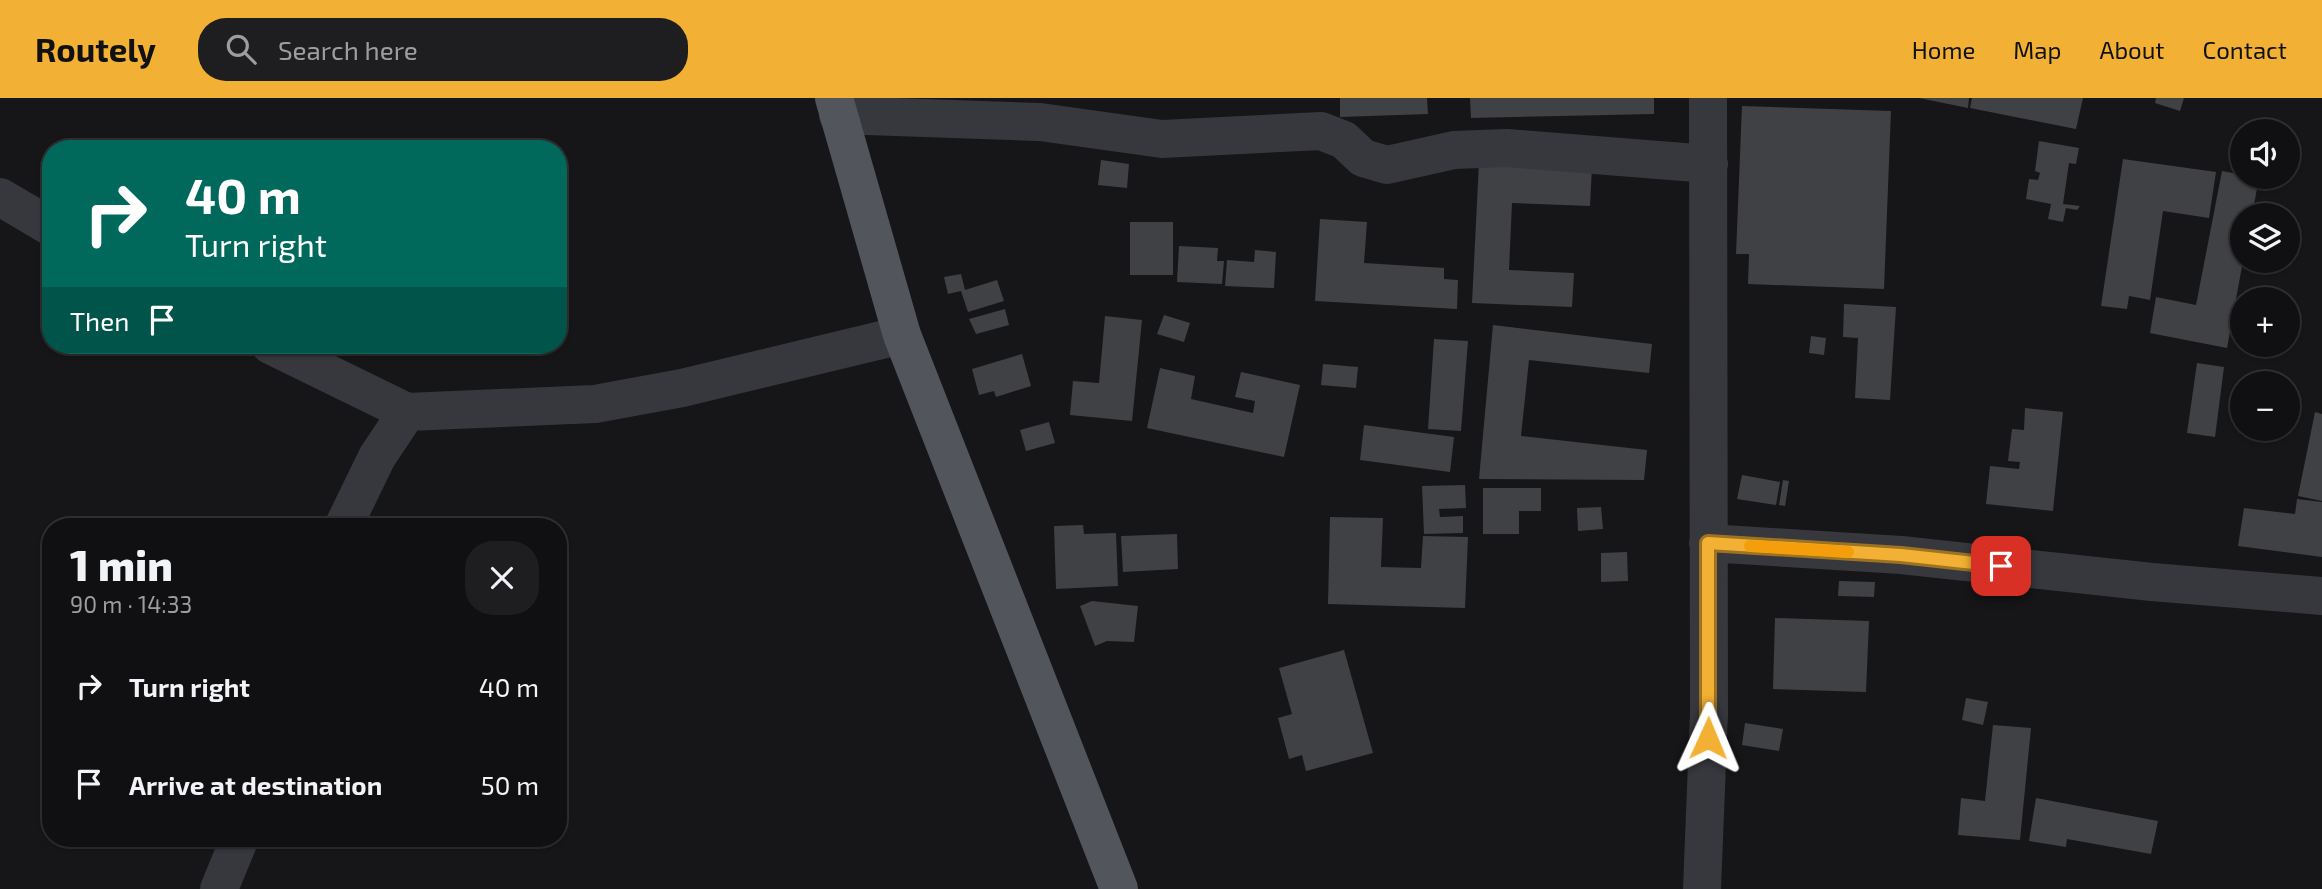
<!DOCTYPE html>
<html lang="en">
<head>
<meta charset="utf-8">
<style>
  :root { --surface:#101012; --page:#1e1e20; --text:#f1f3f6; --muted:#9c9d9f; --line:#303032; --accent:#f2b134 }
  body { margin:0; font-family:"Exo 2",sans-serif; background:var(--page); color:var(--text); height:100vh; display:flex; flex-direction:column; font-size:26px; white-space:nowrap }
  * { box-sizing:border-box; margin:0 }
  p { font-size:23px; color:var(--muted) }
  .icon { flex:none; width:38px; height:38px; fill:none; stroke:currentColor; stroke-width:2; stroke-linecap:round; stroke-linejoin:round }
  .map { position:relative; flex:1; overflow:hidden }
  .panel { position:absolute; left:42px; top:420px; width:525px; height:329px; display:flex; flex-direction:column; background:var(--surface); border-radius:28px; box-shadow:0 2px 5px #0004,0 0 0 2px var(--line) }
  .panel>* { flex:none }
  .banner { position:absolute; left:42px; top:42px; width:525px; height:214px; border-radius:28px; box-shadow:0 2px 5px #0004,0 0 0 2px var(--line); background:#00695c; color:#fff; overflow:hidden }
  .controls { position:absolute; left:2230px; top:21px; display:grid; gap:14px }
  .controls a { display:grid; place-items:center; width:70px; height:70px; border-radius:50%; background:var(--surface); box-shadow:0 2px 5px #0004,0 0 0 2px var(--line); font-size:35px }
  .pin { position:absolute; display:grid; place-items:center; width:60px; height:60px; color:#fff; margin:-30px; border-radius:14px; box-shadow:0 4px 10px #0006 }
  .me { position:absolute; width:77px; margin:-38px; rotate:1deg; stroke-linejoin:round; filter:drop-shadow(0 0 5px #0008) }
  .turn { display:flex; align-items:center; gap:24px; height:147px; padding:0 28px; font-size:32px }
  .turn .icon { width:91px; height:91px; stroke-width:2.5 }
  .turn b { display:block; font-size:49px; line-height:60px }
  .then { display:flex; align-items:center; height:66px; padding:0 28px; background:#0003; gap:14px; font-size:26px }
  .round { display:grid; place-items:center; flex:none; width:74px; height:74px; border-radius:28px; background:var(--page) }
  .overview { display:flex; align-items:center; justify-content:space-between; height:119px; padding:0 28px }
  h1 { font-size:42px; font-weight:800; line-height:52px }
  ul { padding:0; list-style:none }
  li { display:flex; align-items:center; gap:21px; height:98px; padding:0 28px }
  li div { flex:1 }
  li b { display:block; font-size:26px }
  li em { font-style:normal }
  header { display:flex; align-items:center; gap:42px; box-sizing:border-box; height:98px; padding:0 35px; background:var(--accent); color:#111 }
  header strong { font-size:33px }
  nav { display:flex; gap:38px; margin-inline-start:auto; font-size:24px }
  .search { width:490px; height:63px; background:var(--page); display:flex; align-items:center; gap:18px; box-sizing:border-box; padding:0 24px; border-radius:28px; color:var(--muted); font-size:26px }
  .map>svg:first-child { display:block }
  .building { fill:#404145 }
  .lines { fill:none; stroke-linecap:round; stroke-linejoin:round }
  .minor { stroke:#37383d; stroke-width:38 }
  .major { stroke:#53555c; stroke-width:38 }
  .route-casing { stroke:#9d7322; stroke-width:18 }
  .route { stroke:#f2b134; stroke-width:12 }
  .slow { stroke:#f59e0b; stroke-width:12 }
</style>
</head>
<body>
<header>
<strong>Routely</strong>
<div class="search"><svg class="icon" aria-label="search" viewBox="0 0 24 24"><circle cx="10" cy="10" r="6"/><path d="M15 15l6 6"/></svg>Search here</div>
<nav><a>Home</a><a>Map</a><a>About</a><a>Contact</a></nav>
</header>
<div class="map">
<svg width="2322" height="791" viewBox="0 0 2322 791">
  <rect width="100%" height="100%" fill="#161618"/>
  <path class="building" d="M1340,0H1427L1428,16L1340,19Z
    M1470,0H1654V16L1471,20Z
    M1919,0H1969L1968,10Z
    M1972,0H2083L2076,31L1970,10Z
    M2156,0H2184L2180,13L2155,5Z
    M1742,8L1891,13L1884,191L1748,186L1749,156H1736Z
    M2039,43L2079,50L2076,66L2069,65L2063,106L2080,108L2077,112L2066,110L2063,124L2048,121L2051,106L2026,101L2029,81L2038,82L2040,75L2035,73Z
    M2123,61L2216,74L2209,120L2163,113L2150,202L2129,198L2127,211L2101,208Z
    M1101,62L1129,66L1127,90L1098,87Z
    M1479,64L1592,69L1590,108L1512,105L1509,172L1574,175L1572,209L1472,205Z
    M2222,73L2259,80L2252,117H2242L2243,163L2227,250L2150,235L2156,199L2196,207Z
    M1320,121L1367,124L1364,165L1444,170V181L1458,182L1457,211L1315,203Z
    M1130,124H1173V177H1130Z
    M1179,148L1218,150L1217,163H1224L1222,186L1177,184Z
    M1255,152L1276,154L1274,190L1225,188L1227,162L1254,164Z
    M961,176L965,192L997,182L1004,203L968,214L961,193L948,196L944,179Z
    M1844,206L1896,209L1890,302L1855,300L1858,240L1843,239Z
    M1005,211L1009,227L976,236L969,221Z
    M1164,217L1190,225L1184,244L1157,236Z
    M1105,218L1142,222L1132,323L1070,317L1073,283L1099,285Z
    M1493,227L1652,246L1649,275L1529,262L1521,338L1647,352L1644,382L1479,381Z
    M1811,238L1826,240L1824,257L1809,255Z
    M1434,241L1468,243L1461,333L1428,331Z
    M1022,256L1031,288L996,299L994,293L979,297L972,271Z
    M2197,265L2224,269L2215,339L2187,335Z
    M1323,266L1358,269L1356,290L1321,287Z
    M1160,270L1195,278L1191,301L1253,315L1255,303L1235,299L1241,274L1300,287L1284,359L1147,330Z
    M2025,310L2063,314L2053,413L1986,406L1990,368L2019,371L2020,364L2008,363L2012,331L2024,332Z
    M2315,314L2322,316V403L2298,398Z
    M1049,324L1055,345L1026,353L1020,332Z
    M1364,327L1454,339L1450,374L1360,362Z
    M1742,377L1780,384L1776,407L1737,401Z
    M1783,382L1789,383L1785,408L1779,407Z
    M1465,387L1466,410L1439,411L1440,419L1463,418V435L1424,436L1422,388Z
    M1483,390H1541V413H1519V436H1483Z
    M2297,401L2322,404V459L2238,448L2244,410L2295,416Z
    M1601,409L1603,431L1578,433L1577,410Z
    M1330,419L1383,420L1381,469L1421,470L1423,438L1468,439L1465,510L1328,506Z
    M1083,427L1084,436L1116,435L1118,488L1056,491L1054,428Z
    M1177,436L1178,471L1123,474L1121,438Z
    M1627,454L1628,483L1601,484V455Z
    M1839,483L1875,484L1874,499L1838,498Z
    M1092,503L1138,508L1134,544L1107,543L1095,548L1080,508Z
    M1775,520L1869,523L1866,594L1773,591Z
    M1344,552L1373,655L1306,673L1302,657L1289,661L1278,620L1292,616L1279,570Z
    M1966,600L1988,604L1983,627L1962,622Z
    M1745,625L1783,631L1779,653L1742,647Z
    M1993,627L2031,630L2020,742L1958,737L1961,700L1985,703Z
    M2036,700L2158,723L2151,756L2067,741L2066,749L2029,743Z"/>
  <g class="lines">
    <path class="minor" d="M838,17L1040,24L1162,41L1321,33L1344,42L1363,60L1387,67L1454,52L1507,50L1709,66
      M0,99L51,129
      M270,247L407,314L595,306L682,290L902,237
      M343,429L377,359L407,314
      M1708,445L1901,457L2152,484L2322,498
      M219,791L240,740
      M1702,791L1709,615L1708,0"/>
    <path class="major" d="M834,0L902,237L1119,791"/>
  </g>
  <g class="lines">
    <g class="route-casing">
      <path id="route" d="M1708,640V445L1901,457L2001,468"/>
    </g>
    <use href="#route" class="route"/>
    <path class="slow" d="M1750,448L1848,454"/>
  </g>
</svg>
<div class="controls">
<a><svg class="icon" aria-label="sound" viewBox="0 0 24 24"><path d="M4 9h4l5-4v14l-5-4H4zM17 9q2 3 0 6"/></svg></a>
<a><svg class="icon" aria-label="layers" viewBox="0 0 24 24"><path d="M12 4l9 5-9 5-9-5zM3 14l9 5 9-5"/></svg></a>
<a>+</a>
<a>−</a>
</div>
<div class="pin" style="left:2001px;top:468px;background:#d93025"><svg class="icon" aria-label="arrive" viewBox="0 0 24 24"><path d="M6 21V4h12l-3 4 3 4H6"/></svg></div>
<svg class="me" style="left:1708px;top:640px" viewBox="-20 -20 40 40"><path d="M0-17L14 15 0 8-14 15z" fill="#f2b134" stroke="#fff" stroke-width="4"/></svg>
<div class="banner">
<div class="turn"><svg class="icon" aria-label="right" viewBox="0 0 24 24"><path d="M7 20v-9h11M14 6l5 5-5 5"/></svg><div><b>40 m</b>Turn right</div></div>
<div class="then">Then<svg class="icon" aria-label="arrive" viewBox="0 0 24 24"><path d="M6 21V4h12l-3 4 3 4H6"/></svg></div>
</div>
<section class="panel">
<div class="overview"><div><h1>1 min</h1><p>90 m · 14:33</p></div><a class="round"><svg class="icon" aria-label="close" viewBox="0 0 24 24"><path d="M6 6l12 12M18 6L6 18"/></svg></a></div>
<ul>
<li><svg class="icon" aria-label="right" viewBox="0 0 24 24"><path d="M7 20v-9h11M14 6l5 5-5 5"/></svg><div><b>Turn right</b></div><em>40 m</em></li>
<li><svg class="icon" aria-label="arrive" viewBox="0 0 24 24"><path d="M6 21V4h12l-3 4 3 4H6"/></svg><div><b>Arrive at destination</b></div><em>50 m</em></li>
</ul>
</section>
</div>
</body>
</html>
